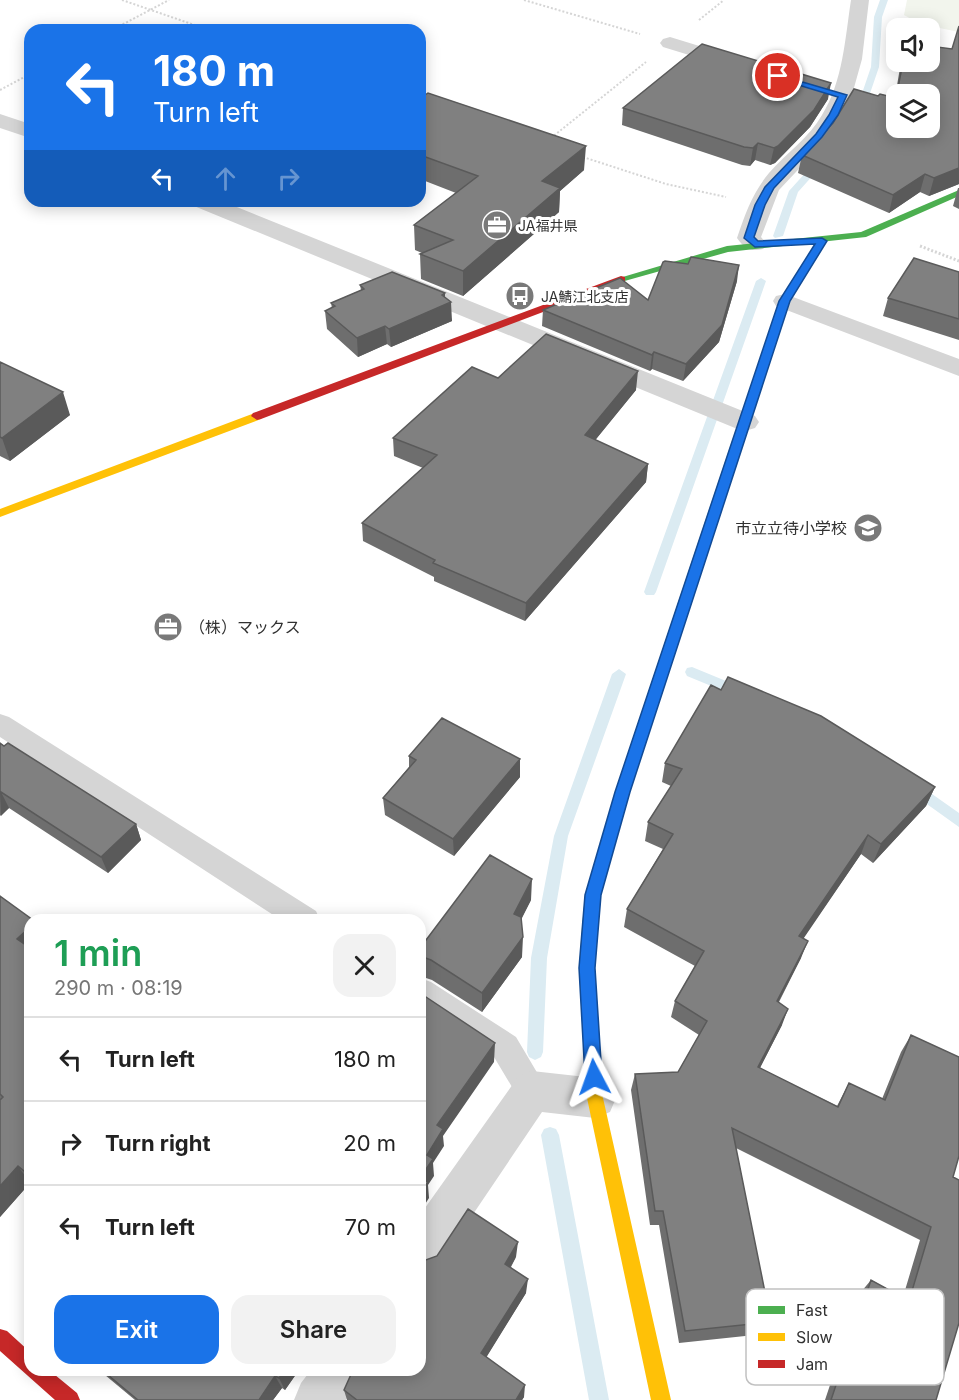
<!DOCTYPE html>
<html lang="en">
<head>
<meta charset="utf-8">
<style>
  :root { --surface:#fff; --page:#f2f2f2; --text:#222; --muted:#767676; --line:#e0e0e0; --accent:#1a73e8 }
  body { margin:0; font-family:Inter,"Noto Sans JP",sans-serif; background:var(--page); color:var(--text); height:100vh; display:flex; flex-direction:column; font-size:22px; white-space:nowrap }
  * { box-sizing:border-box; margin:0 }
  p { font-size:20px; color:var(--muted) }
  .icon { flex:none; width:33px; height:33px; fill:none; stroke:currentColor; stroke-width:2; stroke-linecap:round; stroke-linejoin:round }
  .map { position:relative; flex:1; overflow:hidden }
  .drawer { position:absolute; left:24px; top:914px; width:402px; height:462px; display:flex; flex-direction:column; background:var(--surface); border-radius:18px; box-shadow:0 3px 15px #0003 }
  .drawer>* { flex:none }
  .banner { position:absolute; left:24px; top:24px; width:402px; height:183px; border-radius:18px; box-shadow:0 3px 15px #0003; background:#1a73e8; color:#fff; overflow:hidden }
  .fabs { position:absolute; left:886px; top:18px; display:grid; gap:12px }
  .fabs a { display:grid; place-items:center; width:54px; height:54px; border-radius:12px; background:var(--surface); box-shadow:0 3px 15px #0003; font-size:30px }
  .pin { position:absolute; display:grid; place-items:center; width:51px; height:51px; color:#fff; margin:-26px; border:3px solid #fff; border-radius:50%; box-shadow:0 2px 6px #0007 }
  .me { position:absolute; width:66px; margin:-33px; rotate:356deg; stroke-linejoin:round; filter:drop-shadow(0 0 4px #0008) }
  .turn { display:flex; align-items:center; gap:21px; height:126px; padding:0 30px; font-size:27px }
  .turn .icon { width:78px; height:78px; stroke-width:2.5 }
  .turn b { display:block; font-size:42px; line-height:51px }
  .lanes { display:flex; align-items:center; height:57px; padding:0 30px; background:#0003; justify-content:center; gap:30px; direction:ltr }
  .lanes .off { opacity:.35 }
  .round { display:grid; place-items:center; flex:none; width:63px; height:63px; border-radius:18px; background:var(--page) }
  .headline { display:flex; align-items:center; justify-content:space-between; height:102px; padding:0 30px }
  h1 { font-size:36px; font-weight:600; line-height:45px; color:#1e9e55 }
  .action { display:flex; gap:12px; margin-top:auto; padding:12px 30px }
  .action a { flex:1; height:69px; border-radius:18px; background:var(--accent); color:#fff; font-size:24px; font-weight:600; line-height:69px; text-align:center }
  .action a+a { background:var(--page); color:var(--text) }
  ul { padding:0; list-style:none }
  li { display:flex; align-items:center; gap:18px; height:84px; padding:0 30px; border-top:2px solid var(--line) }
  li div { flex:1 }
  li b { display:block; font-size:22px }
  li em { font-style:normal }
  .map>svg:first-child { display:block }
  .green { fill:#f2f5ed }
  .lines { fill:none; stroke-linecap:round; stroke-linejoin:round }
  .stream { fill:#dbebf2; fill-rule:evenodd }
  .path-far1 { stroke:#d5d5d5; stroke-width:2; stroke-dasharray:2 2; stroke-linecap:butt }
  .path { stroke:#d5d5d5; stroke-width:3; stroke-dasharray:2 2; stroke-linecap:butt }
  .lane { fill:#d5d5d5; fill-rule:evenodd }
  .street { fill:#d5d5d5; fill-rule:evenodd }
  .fast { fill:#4caf50; fill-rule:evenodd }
  .slow { fill:#ffc107; fill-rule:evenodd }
  .jam { fill:#c62828; fill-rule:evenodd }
  .wall { fill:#6e6e6e }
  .shaded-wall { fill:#5a5a5a }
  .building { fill:#808080; stroke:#5a5a5a; stroke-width:1.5; fill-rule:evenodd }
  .route { fill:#1a73e8; stroke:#114b97; stroke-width:1.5 }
  .labels { text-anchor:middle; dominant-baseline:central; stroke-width:6; stroke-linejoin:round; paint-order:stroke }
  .far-poi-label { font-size:14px; fill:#313131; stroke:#fff; text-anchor:start }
  .poi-label { font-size:16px; fill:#313131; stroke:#fff; text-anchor:end }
  .key { fill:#fff; stroke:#c1c1c1; stroke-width:1.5 }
  .key-label { font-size:16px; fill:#313131 }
</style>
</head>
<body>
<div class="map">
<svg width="959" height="1400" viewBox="0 0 959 1400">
  <rect width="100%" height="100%" fill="#fff"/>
  <path class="green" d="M907,0H959V32L920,24L904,15Z"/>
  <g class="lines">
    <path class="stream" d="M880,0H888L882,17L879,67L865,108L861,111L857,108L871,67L874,17Z
      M816,161L824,163L798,192L783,236L775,238L773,236L789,191Z
      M761,278L766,281L656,592L654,595H646L644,592L756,281Z
      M692,667L743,688L745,692L743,696L738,697L687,676L685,672L687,668Z
      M619,669L626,674L568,836L547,958L543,1052L541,1057L535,1060L529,1057L527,1052L531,958L554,836L612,674Z
      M915,782L959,813V827L910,792L908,788L910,784Z
      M550,1127L556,1129L559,1135L609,1400H589L541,1135L544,1129Z"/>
    <path class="path-far1" d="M122,0L209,30
      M524,0L640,34
      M699,20L724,0
      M112,30L169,0
      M0,90L30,74
      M551,138L646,62
      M583,157L666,184L726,197"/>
    <path class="path" d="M920,246L959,261"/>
    <path class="lane" d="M0,714L9,717L316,911L320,920H281L0,737Z
      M420,978L431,982L516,1037L548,1091L543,1102L532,1106L521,1102L494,1057L420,1009Z"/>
    <path class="street" d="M851,0H869L862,59L850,102L827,139L779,190L761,237L767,244L763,249C751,252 745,249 737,238C745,214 753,192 769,173C786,153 809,138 822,115C843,81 845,39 851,0Z
      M670,37L745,60L748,64L745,68L738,70L663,47L660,43L663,39Z
      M0,114L30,124V138L0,128Z
      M191,201H222L755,416L759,422L755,428L745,431L735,428L194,206Z
      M785,294L959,359V376L776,306L773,301L776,296Z
      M532,1071L595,1078L610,1084L616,1098L610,1112L595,1118L542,1112L436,1269L420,1275V1215L518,1077Z
      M311,1370H362L346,1400H294L301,1383Z"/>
    <path class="fast" d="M959,190V196L866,237L728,252L621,282L616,279L727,246L861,232Z
      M739,434L745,438L629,792L601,895L598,927L595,932L590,934L585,932L582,927L585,895L615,792L733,438Z"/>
    <path class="slow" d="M822,238L827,241L790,301L745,438L743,441H735L733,438L780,301L817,241Z
      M257,412L263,416L261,419L0,517V509Z
      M590,920L595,922L598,927L595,968L603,1098L671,1400H651L587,1098L579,968L582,927L585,922Z"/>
    <path class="jam" d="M621,276L625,277V281L261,419L257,420L251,416L253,413Z
      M0,1329L7,1331L30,1352V1370H49L77,1393L80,1400H55L0,1351Z"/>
  </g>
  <path class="wall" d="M901,62H930L959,184L929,196L920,192L889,213L798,173L802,155L878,96L895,97Z
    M420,93L584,170L560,191L559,212L463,296L421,279L420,254L422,253L415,250L414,225L456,193L420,179Z
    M828,99L810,127L775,163L770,165L755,160L750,166L742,165L622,125L623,108Z
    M958,188H959V209L953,206Z
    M959,272V340L883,316L888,298Z
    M737,281L719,342L683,381L652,369L650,371L542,326L543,310L648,300Z
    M360,285L445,293V297L452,321L391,347L387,344L358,357L327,329L325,311L332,308L331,303L361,290Z
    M0,362L70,415L10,461L0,456Z
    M498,378L636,390L595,440L648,464L646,482L525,621L434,581V577L363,541L362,523L423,468L394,456L393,438Z
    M0,743L136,824L141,840L108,873L9,808L0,816Z
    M409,756L520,759V777L454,856L385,815L383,798L409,767Z
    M665,763L935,787L926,806L873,863L861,854L803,938L801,958L779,1002L782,1025L760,1068L837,1106L849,1083L882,1099L901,1052L911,1035L953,1177L936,1400H825L861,1292L871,1280L903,1297L920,1240L736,1148L771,1322L764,1334L679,1343L659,1225H650L631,1090L635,1074L678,1072L699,1035L671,1017L675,1001L695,966L624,927L627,909L663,849L645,841L648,822L671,786L662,782Z
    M0,896L30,920V1183L0,1217Z
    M531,900L521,919L522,957L482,1012L432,980L420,976V948Z
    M516,1257L511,1267L526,1293L486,1357L524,1397L522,1400H347L344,1390Z
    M99,1370H299L285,1390L282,1388L273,1400H135Z"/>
  <path class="shaded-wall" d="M831,83L828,99L810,127L775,163L770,165L774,148Z
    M758,143L755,160L750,166L753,148Z
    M586,146L584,170L560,191L559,212L463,296V271L542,181Z
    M959,168V184L929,196L934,178Z
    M925,174L920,192L889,213L893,195Z
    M739,265L737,281L719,342L683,381L686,364Z
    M445,293V305L451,302L452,321L391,347L389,329Z
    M385,326L387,344L358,357L357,338Z
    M654,352L652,369L650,371L652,355Z
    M638,371L636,390L584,454L585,435Z
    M63,392L70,415L10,461L2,438Z
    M648,464L646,482L525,621L526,603Z
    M520,759V777L454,856L453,839Z
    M935,787L926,806L873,863L881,844Z
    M1,792L9,808L1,816L0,793Z
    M136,824L141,840L108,873L101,857Z
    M868,835L861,854L793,954L799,936Z
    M532,879L531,900L514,934V914Z
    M30,927V958L17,939Z
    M523,937L522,957L482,1012V993Z
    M808,941L801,958L770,1018L777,1001Z
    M788,1009L782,1025L752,1083L758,1067Z
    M495,1043L494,1062L443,1136L444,1146L433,1163L434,1176L428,1185L429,1198L420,1212V1178L427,1155L437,1125Z
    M18,1166L30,1183L0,1217V1186Z
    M518,1242L516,1257L504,1278L505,1264Z
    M528,1279L526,1293L481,1366V1353Z
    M285,1370H299L285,1390L279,1378Z
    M275,1376L282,1388L273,1400H259Z
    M525,1385L524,1397L522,1400H516Z"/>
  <path class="building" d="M959,26V168L934,178L925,174L893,195L802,155L833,123L854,89L878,96L880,94L896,98L903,62H930V46L952,49ZM897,94H930V128H897Z
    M702,44L831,83L814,110L778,146L774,148L758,143L753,148L744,147L623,108Z
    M420,93L425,95L428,93L586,146L542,181L560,188L463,271L420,254L453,240L414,225L478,176L420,155Z
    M691,257L739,265L722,325L686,364L654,352L652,355L543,310L620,278L648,300L663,262L665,261L688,264Z
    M914,258L959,272V319L888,298Z
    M392,272L445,293L442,295L451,302L389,329L385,326L357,338L325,311L335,306L331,303L364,289L360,285Z
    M546,334L638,371L585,435L648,464L526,603L433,563L435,560L362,523L437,455L393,438L472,367L498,378Z
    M0,362L63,392L2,438L0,437Z
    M728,677L821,716L935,787L881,844L868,835L799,936L808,941L777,1001L788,1009L758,1067L838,1107L849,1083L885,1100L911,1035L959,1057V1156L953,1177L959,1180V1323L936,1400H831L871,1280L909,1301L931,1227L732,1128L771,1322L685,1331L663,1211H655L635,1074L678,1072L707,1021L675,1001L704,951L627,909L673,834L648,822L682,769L665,763L711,685L721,690Z
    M442,718L520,759L453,839L383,798L416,760L409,756Z
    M0,743L4,746L8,743L136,824L101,857L1,792L0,793Z
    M490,855L532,879L514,914L521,917L523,937L482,993L431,960L420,956V948Z
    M0,896L33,920H30V927L17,939L30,948V1176L18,1166L0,1186V1100L3,1097L0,1094Z
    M420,993L495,1043L437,1125L443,1129L427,1155L433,1159L420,1178L428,1182L420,1193Z
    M468,1209L518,1242L505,1264L528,1279L481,1353L525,1385L516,1400H357L344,1390L353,1370H420V1262L437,1256Z
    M102,1370H285L279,1378L275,1376L259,1400H138Z"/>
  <path class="route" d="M775,74L847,95L838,115L822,137L774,188L765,205L754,237L758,241L822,238L827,241L790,301L630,792L601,895L595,968L602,1077L599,1082L594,1085L588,1082L585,1077L579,968L585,895L615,792L779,301L815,244L755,247L744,238L755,205L765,187L816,134L829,115L838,97L775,78Z"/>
  <defs>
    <g id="office-disc" transform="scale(1.5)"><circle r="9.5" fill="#797979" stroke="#fff"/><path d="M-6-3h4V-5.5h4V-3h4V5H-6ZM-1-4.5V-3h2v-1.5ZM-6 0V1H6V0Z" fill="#fff"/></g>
    <g id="bus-disc" transform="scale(1.5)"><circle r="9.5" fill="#797979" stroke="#fff"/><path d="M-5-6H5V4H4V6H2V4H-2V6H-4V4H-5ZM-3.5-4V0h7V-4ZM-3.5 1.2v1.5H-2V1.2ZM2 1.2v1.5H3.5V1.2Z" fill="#fff"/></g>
    <g id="school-disc" transform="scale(1.5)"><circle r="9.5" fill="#797979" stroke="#fff"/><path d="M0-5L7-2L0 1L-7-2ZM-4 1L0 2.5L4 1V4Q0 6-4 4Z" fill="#fff"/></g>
  </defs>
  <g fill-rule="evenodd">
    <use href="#office-disc" x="497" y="225"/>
    <use href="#bus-disc" x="520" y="296"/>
    <use href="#school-disc" x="868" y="528"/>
    <use href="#office-disc" x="168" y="627"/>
  </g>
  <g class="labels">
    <g class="far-poi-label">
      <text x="518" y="225">JA福井県</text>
      <text x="541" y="296">JA鯖江北支店</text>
    </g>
    <g class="poi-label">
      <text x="847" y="528">市立立待小学校</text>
      <text x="189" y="627" text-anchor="start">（株）マックス</text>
    </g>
  </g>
  <rect x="746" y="1289" width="198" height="96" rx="9" class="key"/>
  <rect x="758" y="1306" width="27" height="8" fill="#4caf50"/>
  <rect x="758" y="1333" width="27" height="8" fill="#ffc107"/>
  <rect x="758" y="1360" width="27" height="8" fill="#c62828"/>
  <g class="key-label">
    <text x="796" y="1316">Fast</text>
    <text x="796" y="1343">Slow</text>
    <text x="796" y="1370">Jam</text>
  </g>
</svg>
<div class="fabs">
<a><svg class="icon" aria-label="sound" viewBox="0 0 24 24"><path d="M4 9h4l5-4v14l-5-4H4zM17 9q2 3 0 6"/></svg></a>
<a><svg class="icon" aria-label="layers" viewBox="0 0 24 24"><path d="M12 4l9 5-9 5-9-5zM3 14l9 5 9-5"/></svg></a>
</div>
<div class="pin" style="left:778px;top:76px;background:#d93025"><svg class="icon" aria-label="arrive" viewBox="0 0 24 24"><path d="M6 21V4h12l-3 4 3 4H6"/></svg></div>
<svg class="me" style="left:594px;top:1077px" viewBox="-20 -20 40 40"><path d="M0-17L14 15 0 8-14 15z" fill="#1a73e8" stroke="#fff" stroke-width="4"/></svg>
<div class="banner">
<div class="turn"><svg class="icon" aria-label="left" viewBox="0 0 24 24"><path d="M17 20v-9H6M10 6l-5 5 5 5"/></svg><div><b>180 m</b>Turn left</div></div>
<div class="lanes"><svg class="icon" aria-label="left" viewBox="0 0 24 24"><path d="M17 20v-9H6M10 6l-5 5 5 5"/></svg><svg class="icon off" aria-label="ahead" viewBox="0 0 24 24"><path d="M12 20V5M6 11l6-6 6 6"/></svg><svg class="icon off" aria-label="right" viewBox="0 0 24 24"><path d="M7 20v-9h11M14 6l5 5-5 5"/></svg></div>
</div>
<section class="drawer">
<div class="headline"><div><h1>1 min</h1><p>290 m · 08:19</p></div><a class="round"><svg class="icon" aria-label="close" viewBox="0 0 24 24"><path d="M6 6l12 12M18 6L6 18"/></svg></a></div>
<ul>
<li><svg class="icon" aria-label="left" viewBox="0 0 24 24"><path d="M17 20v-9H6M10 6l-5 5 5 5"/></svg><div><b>Turn left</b></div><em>180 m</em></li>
<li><svg class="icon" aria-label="right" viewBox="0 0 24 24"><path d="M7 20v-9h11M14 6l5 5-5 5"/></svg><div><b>Turn right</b></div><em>20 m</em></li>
<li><svg class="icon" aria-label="left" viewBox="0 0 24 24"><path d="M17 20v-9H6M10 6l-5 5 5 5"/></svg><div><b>Turn left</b></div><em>70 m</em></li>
</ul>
<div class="action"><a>Exit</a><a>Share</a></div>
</section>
</div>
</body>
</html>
